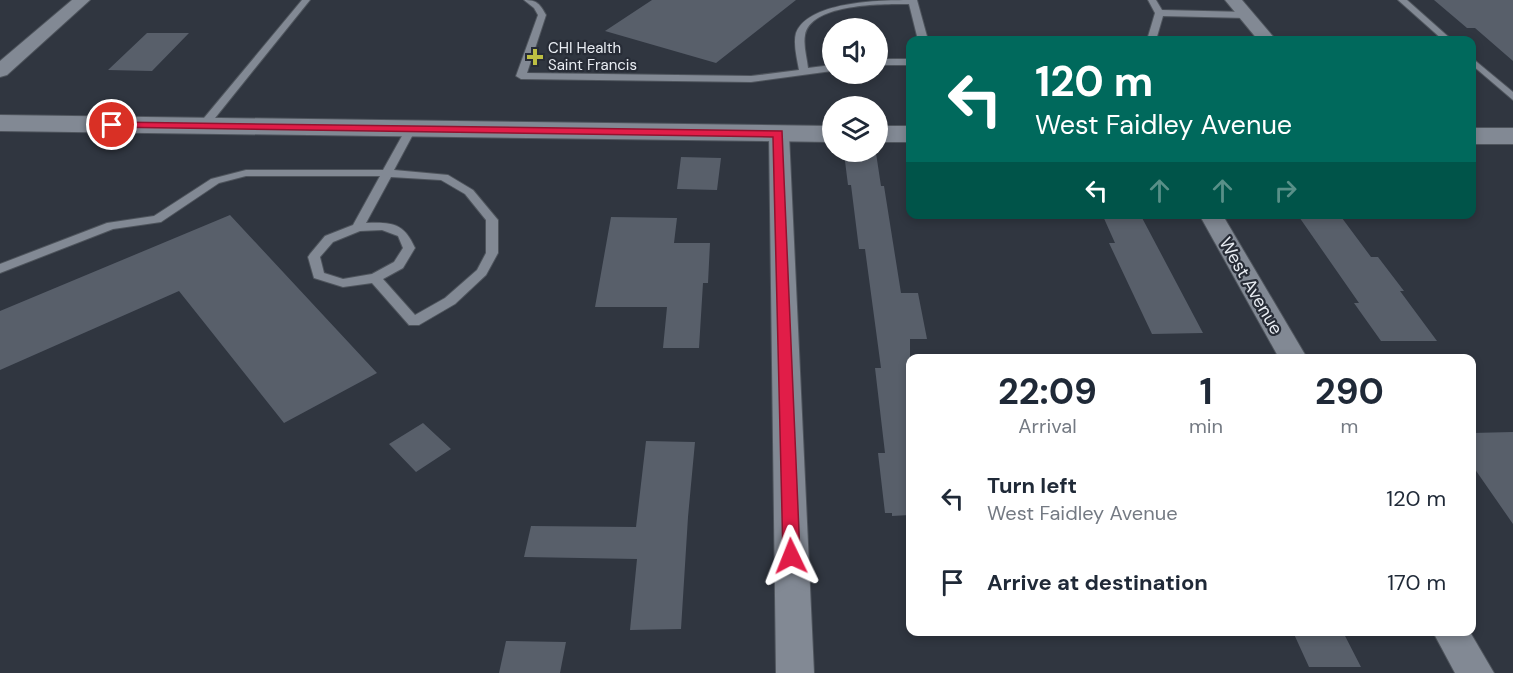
<!DOCTYPE html>
<html lang="en">
<head>
<meta charset="utf-8">
<style>
  :root { --surface:#fff; --page:#f6f6f7; --text:#1f2937; --muted:#747a83 }
  body { margin:0; font-family:"DM Sans",sans-serif; background:var(--page); color:var(--text); height:100vh; display:flex; flex-direction:column; font-size:22px; white-space:nowrap }
  * { box-sizing:border-box; margin:0 }
  p { font-size:20px; color:var(--muted) }
  .icon { flex:none; width:33px; height:33px; fill:none; stroke:currentColor; stroke-width:2; stroke-linecap:round; stroke-linejoin:round }
  .map { position:relative; flex:1; overflow:hidden }
  .panel { position:absolute; left:906px; top:354px; width:570px; height:282px; display:flex; flex-direction:column; background:var(--surface); border-radius:12px; box-shadow:0 3px 9px #0003 }
  .panel>* { flex:none }
  .banner { position:absolute; left:906px; top:36px; width:570px; height:183px; border-radius:12px; box-shadow:0 3px 9px #0003; background:#00695c; color:#fff; overflow:hidden }
  .tools { position:absolute; left:822px; top:18px; display:grid; gap:12px }
  .tools a { display:grid; place-items:center; width:66px; height:66px; border-radius:50%; background:var(--surface); box-shadow:0 3px 9px #0003; font-size:30px }
  .pin { position:absolute; display:grid; place-items:center; width:51px; height:51px; color:#fff; margin:-26px; border:3px solid #fff; border-radius:50%; box-shadow:0 2px 6px #0007 }
  .me { position:absolute; width:66px; margin:-33px; rotate:358deg; stroke-linejoin:round; filter:drop-shadow(0 0 4px #0008) }
  .turn { display:flex; align-items:center; gap:21px; height:126px; padding:0 30px; font-size:27px }
  .turn .icon { width:78px; height:78px; stroke-width:2.5 }
  .turn b { display:block; font-size:42px; line-height:51px }
  .lanes { display:flex; align-items:center; height:57px; padding:0 30px; background:#0003; justify-content:center; gap:30px; direction:ltr }
  .lanes .off { opacity:.35 }
  .eta { display:flex; justify-content:space-evenly; align-items:center; height:102px; text-align:center }
  .eta b { font-size:36px; font-weight:700; line-height:42px }
  ul { padding:0; list-style:none }
  li { display:flex; align-items:center; gap:18px; height:84px; padding:0 30px }
  li div { flex:1 }
  li b { display:block; font-size:22px }
  li em { font-style:normal }
  .map>svg:first-child { display:block }
  .building { fill:#585f6a }
  .lines { fill:none; stroke-linecap:round; stroke-linejoin:round }
  .service-casing { stroke:#4e545c; stroke-width:2 }
  .minor-casing { stroke:#4e545c; stroke-width:2 }
  .tertiary-casing { stroke:#4e545c; stroke-width:2 }
  .service { fill:#828994; fill-rule:evenodd }
  .minor { fill:#828994; fill-rule:evenodd }
  .tertiary { fill:#828994; fill-rule:evenodd }
  .route { fill:#e11d48; stroke:#92132f; stroke-width:1.5 }
  .poi-dot { fill:#bdbf43; stroke:#272c36; stroke-width:2 }
  .labels { text-anchor:middle; dominant-baseline:central; stroke-width:4.5; stroke-linejoin:round; paint-order:stroke }
  .far-poi-label { font-size:15px; fill:#e9edf3; stroke:#272c36; text-anchor:start }
  .street-label { font-size:18px; fill:#e9edf3; stroke:#272c36 }
</style>
</head>
<body>
<div class="map">
<svg width="1513" height="673" viewBox="0 0 1513 673">
  <rect width="100%" height="100%" fill="#303640"/>
  <path class="building" d="M652,0H796L716,63L605,31Z
    M1434,0H1513V61L1475,28H1467Z
    M147,33H189L152,71L108,70Z
    M844,153H876L881,186H884L901,293H918L927,339H910V515L892,516V513H885L878,453H885L875,368H881L865,249H859L851,185H848Z
    M681,157L721,158L717,190L677,189Z
    M1102,214H1140L1203,333L1152,334L1109,243H1115Z
    M1297,214H1339L1371,257H1378L1404,291H1400L1437,341H1381L1354,303H1359Z
    M230,215L377,373L284,423L179,291L0,370V311Z
    M611,217L677,218L674,243H710L708,283H703L699,348H663L667,307H595Z
    M423,423L451,449L416,472L389,444Z
    M1513,432V524L1472,465V433Z
    M646,441L695,442L688,517L681,629L630,630L637,559L524,557L531,526L636,527Z
    M1293,632H1343L1361,667H1309Z
    M506,641L566,642L560,673H499Z"/>
  <g class="lines">
    <g class="service-casing">
      <path id="service" d="M302,0H310L207,128H199V124Z
        M524,0C537,0 540,4 546,15L527,73L751,76L799,70C797,58 793,44 796,33C809,0 885,0 917,0L928,40H918L909,4C884,4 811,3 805,35C803,46 807,58 808,68L832,65V71L751,82L521,79L516,76L538,15L534,8Z
        M1148,0H1156L1162,10L1246,12L1250,15L1246,18L1163,16L1156,40H1147L1155,13Z
        M1398,0H1407L1452,40H1443Z
        M1472,58L1513,92V100L1472,65Z
        M878,59H910V65H878Z
        M412,124L417,127L394,170L448,175L473,190L498,220V253L486,275L455,304L419,325H409L372,283L343,287L314,278L308,257L310,254L325,236L353,225L380,176H246L219,183L161,222L113,229L0,273V264L107,223L154,216L211,179L246,170H383L407,127ZM391,177L441,180L465,194L486,220V253L477,270L445,298L415,315L383,279L403,268L415,248C404,223 392,222 366,223ZM382,230L398,236L403,248L394,262L372,274L343,279L324,273L320,257L333,242L360,231Z"/>
    </g>
    <g class="minor-casing">
      <path id="minor" d="M72,0H90L7,75L0,77V61Z
        M1225,0H1242L1276,40H1258Z
        M779,128L786,130L789,134L814,673H776L769,134L772,130Z
        M1199,214H1222L1307,358H1279Z
        M1433,632H1470L1494,673H1455Z"/>
    </g>
    <g class="tertiary-casing">
      <path id="tertiary" d="M0,115L832,126V142L0,131Z
        M878,126H910V142H878Z
        M1472,128H1513V144H1472Z"/>
    </g>
    <use href="#service" class="service"/>
    <use href="#minor" class="minor"/>
    <use href="#tertiary" class="tertiary"/>
  </g>
  <path class="route" d="M112,122L782,131L800,556L797,561L791,563L785,561L783,556L773,137L109,127L107,125Z"/>
  <path class="poi-dot" d="M532 48h6v6h6v6h-6v6h-6v-6h-6v-6h6z"/>
  <g class="labels">
    <g class="far-poi-label">
      <text x="548" y="48">CHI Health<tspan x="548" dy="17">Saint Francis</tspan></text>
    </g>
    <g class="street-label">
      <text transform="translate(1251 286) rotate(60)">West Avenue</text>
    </g>
  </g>
</svg>
<div class="tools">
<a><svg class="icon" aria-label="sound" viewBox="0 0 24 24"><path d="M4 9h4l5-4v14l-5-4H4zM17 9q2 3 0 6"/></svg></a>
<a><svg class="icon" aria-label="layers" viewBox="0 0 24 24"><path d="M12 4l9 5-9 5-9-5zM3 14l9 5 9-5"/></svg></a>
</div>
<div class="pin" style="left:112px;top:125px;background:#d93025"><svg class="icon" aria-label="arrive" viewBox="0 0 24 24"><path d="M6 21V4h12l-3 4 3 4H6"/></svg></div>
<svg class="me" style="left:791px;top:556px" viewBox="-20 -20 40 40"><path d="M0-17L14 15 0 8-14 15z" fill="#e11d48" stroke="#fff" stroke-width="4"/></svg>
<div class="banner">
<div class="turn"><svg class="icon" aria-label="left" viewBox="0 0 24 24"><path d="M17 20v-9H6M10 6l-5 5 5 5"/></svg><div><b>120 m</b>West Faidley Avenue</div></div>
<div class="lanes"><svg class="icon" aria-label="left" viewBox="0 0 24 24"><path d="M17 20v-9H6M10 6l-5 5 5 5"/></svg><svg class="icon off" aria-label="ahead" viewBox="0 0 24 24"><path d="M12 20V5M6 11l6-6 6 6"/></svg><svg class="icon off" aria-label="ahead" viewBox="0 0 24 24"><path d="M12 20V5M6 11l6-6 6 6"/></svg><svg class="icon off" aria-label="right" viewBox="0 0 24 24"><path d="M7 20v-9h11M14 6l5 5-5 5"/></svg></div>
</div>
<section class="panel">
<div class="eta">
<div><b>22:09</b><p>Arrival</p></div>
<div><b>1</b><p>min</p></div>
<div><b>290</b><p>m</p></div>
</div>
<ul>
<li><svg class="icon" aria-label="left" viewBox="0 0 24 24"><path d="M17 20v-9H6M10 6l-5 5 5 5"/></svg><div><b>Turn left</b><p>West Faidley Avenue</p></div><em>120 m</em></li>
<li><svg class="icon" aria-label="arrive" viewBox="0 0 24 24"><path d="M6 21V4h12l-3 4 3 4H6"/></svg><div><b>Arrive at destination</b></div><em>170 m</em></li>
</ul>
</section>
</div>
</body>
</html>
